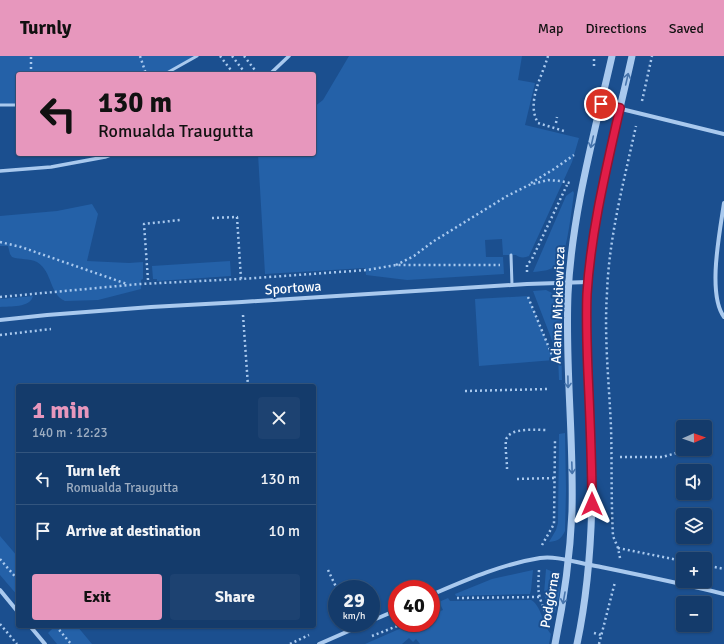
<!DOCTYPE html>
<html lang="en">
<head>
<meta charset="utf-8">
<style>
  :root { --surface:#143b6b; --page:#1d4271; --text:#f1f3f6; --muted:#9dadc1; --line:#33557e; --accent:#e797bd }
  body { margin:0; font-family:Signika,sans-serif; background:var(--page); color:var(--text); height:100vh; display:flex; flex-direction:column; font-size:15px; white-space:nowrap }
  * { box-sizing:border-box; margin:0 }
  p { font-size:13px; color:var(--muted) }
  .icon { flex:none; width:22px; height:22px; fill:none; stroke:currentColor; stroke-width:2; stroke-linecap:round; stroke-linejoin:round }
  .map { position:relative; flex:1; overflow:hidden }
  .drawer { position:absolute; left:16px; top:328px; width:300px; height:244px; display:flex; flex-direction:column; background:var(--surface); border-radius:4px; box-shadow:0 1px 3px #0004,0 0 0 1px var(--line) }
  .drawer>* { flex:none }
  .top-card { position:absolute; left:16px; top:16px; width:300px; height:84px; border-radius:4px; box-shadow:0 1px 3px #0004,0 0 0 1px var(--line); background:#e797bd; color:#111; overflow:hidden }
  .needle { width:26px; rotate:88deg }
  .buttons { position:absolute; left:676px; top:364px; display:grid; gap:8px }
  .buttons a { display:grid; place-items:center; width:36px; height:36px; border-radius:4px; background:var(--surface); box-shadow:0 1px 3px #0004,0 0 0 1px var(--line); font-size:20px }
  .speed { position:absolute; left:328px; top:524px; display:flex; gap:8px; font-size:20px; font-weight:700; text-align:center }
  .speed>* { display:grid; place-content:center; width:52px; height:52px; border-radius:50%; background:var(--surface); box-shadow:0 1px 3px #0004,0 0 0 1px var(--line); line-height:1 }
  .speed small { font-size:10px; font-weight:400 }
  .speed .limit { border:6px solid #d22; background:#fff; color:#111 }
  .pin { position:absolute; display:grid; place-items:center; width:34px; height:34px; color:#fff; margin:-17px; border:2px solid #fff; border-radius:50%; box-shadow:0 1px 4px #0007 }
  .me { position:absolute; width:44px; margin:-22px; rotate:0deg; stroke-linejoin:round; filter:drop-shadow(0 0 3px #0008) }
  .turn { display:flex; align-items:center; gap:14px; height:84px; padding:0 16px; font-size:18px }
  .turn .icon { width:52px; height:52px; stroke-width:2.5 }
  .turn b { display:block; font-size:28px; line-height:34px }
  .round { display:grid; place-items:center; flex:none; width:42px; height:42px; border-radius:4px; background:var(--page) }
  .head { display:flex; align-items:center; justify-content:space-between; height:68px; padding:0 16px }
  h1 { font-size:24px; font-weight:800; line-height:30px; color:var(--accent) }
  .button { display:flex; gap:8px; margin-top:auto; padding:8px 16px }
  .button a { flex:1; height:46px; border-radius:4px; background:var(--accent); color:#111; font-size:16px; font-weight:800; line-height:46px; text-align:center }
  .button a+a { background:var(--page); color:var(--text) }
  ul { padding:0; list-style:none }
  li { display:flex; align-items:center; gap:12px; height:52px; padding:0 16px; border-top:1px solid var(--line) }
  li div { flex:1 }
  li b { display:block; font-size:15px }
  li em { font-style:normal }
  header { display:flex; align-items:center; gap:24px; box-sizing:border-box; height:56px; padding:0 20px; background:var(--accent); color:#111 }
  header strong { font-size:19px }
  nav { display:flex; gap:22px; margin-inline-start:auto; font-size:14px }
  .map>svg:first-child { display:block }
  .green { fill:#2461a8 }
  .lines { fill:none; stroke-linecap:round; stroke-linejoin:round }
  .path { stroke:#a9c9ee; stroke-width:2.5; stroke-dasharray:2 3; stroke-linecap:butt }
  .service { stroke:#a9c9ee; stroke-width:3 }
  .pedestrian { stroke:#a9c9ee; stroke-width:3.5 }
  .minor { stroke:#a9c9ee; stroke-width:4 }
  .tertiary { stroke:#a9c9ee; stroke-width:7 }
  .oneway { stroke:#4674ac }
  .route-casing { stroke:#92132f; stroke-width:10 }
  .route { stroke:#e11d48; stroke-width:7 }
  .labels { text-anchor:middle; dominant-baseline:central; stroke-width:4; stroke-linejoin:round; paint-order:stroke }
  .street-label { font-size:14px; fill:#fff; stroke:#1b4f8f }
</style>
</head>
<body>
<header>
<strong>Turnly</strong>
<nav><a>Map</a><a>Directions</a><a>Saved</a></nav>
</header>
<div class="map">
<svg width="724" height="588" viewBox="0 0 724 588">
  <rect width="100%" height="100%" fill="#1b4f8f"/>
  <path class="green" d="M0,0H197L165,18H18V49H0Z
    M349,0H522L518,24L535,27L525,69L579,82L572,106L529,200C525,202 519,202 516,199H503L502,183L485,184L486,201H503L504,218L407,224L366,219L365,212L265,218L258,98H314V51L323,44Z
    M573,135L574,137C572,151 567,198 559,207C552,215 542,215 533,216L566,140Z
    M92,148L98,158L87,205L129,207L143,206V223L141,224V233L98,244L65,245C49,238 53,216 37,206C29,202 20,204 12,201L10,198L8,190H0V160L57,155Z
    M230,205L231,220L157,225V223H153L152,210Z
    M546,234C553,237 557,240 560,248L562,324H559L558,300L533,235Z
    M33,240C30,252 10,250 0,251V243Z
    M528,240L554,304L479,310L475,243Z
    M565,377L566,434L565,475C561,483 558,485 549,486L556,474L558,467L559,378Z
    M0,480L18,501V540L0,519Z
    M546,513C567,520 559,541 555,557L551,558L544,538Z
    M533,514L531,534L530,538L456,540L455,538L492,523Z
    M448,542L450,545L531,544C541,549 543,569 551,578L549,588H420L416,583L413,586L409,582L402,588H365L413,567H431V559L443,554L439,546Z
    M55,570H77L92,588H57L48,577Z"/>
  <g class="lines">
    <path class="path" d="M140,0L146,18
      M220,0L234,18
      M232,0L246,18
      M244,0L258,18
      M548,0C542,21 526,46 538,67L564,75
      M594,10V0
      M31,18V0
      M642,45L652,0
      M556,67L557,61
      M531,127L554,113L574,99
      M212,162L237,161L241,223
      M0,186L21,191L127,228
      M396,209L414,200L434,185L507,140L529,129L548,124L560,125L570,127
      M527,216V209L532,203L567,129
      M148,224L144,168L180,164
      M0,241L140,228L241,223L367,214L396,209H500
      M528,241L552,299
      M243,259L248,330
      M0,279L51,273
      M465,335L548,333
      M620,401H662L691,393
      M507,413C507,404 505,393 506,384C509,371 537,374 547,374
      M517,423L555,422
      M542,489L554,468L555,384
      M618,492L683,505
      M620,502L618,492L613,480C611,444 612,407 611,371C609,326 604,281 607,237C609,180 624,125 636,70
      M0,503L18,524
      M705,509L724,513
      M328,514L337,533
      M539,514C538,535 537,538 546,557
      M457,542L539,541
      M0,568L17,588
      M56,570L71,588
      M594,577L601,579
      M372,580L405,567
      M290,588L309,579
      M599,588L615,526"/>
    <path class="service" d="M165,18L197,0
      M0,49H18
      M511,199L512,229"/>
    <path class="pedestrian" d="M270,18L289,0
      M0,115L51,111L105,101L113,98"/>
    <path class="minor" d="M601,48L724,78
      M724,147C720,175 707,238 724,261
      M0,264L47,259L151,251L242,246L527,228L588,226
      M0,534L18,556
      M431,539C466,524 502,508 540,502C558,500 573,506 591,509C635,518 680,527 724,538
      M371,565L397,554
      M30,570L45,588
      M319,588L367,567"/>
    <path class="tertiary" d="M555,588C564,544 570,501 572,456C574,383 565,311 568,238C572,157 594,79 612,0
      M577,588C590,527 593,464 592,401C591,355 586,308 586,262C587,173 613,86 632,0"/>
  </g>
  <defs><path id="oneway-shaft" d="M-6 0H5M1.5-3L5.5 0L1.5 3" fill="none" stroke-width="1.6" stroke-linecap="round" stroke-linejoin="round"/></defs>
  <g class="oneway">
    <use href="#oneway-shaft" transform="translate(627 23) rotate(-77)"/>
    <use href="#oneway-shaft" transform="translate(592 86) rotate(103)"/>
    <use href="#oneway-shaft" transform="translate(568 326) rotate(89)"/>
    <use href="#oneway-shaft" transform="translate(572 412) rotate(88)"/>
    <use href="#oneway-shaft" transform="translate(564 542) rotate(100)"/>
  </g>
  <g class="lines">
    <g class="route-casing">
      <path id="route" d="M592,448C592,404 590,361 588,317C587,291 586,264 587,238C591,175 606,114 620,52L601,48"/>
    </g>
    <use href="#route" class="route"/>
  </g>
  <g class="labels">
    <g class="street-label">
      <text transform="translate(293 232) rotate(-4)">Sportowa</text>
      <text transform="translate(558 249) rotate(-88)">Adama Mickiewicza</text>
      <text transform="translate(550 544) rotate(-80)">Podgórna</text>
    </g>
  </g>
</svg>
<div class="buttons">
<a><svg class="needle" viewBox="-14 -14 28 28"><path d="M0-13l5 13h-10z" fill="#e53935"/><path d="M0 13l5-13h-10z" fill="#9dadc1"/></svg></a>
<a><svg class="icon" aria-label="sound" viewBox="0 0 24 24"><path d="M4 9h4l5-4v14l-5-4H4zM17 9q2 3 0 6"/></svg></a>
<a><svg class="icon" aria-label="layers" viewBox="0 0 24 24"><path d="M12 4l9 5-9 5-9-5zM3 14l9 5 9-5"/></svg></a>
<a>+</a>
<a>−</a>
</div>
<div class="speed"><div>29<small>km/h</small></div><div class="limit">40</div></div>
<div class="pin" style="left:601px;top:48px;background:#d93025"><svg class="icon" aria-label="arrive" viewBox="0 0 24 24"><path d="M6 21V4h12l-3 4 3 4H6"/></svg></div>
<svg class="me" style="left:592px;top:448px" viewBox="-20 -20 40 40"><path d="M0-17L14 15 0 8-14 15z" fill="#e11d48" stroke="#fff" stroke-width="4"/></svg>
<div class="top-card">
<div class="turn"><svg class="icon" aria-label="left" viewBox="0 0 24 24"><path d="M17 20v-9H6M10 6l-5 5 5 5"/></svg><div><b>130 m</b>Romualda Traugutta</div></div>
</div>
<section class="drawer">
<div class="head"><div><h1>1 min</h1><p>140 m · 12:23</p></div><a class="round"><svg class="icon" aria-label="close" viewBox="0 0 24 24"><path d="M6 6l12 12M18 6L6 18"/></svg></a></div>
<ul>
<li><svg class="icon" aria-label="left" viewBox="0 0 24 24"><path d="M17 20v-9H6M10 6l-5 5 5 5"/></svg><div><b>Turn left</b><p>Romualda Traugutta</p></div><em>130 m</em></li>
<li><svg class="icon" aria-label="arrive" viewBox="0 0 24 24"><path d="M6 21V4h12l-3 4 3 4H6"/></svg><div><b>Arrive at destination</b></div><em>10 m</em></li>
</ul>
<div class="button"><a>Exit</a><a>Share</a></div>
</section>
</div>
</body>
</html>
